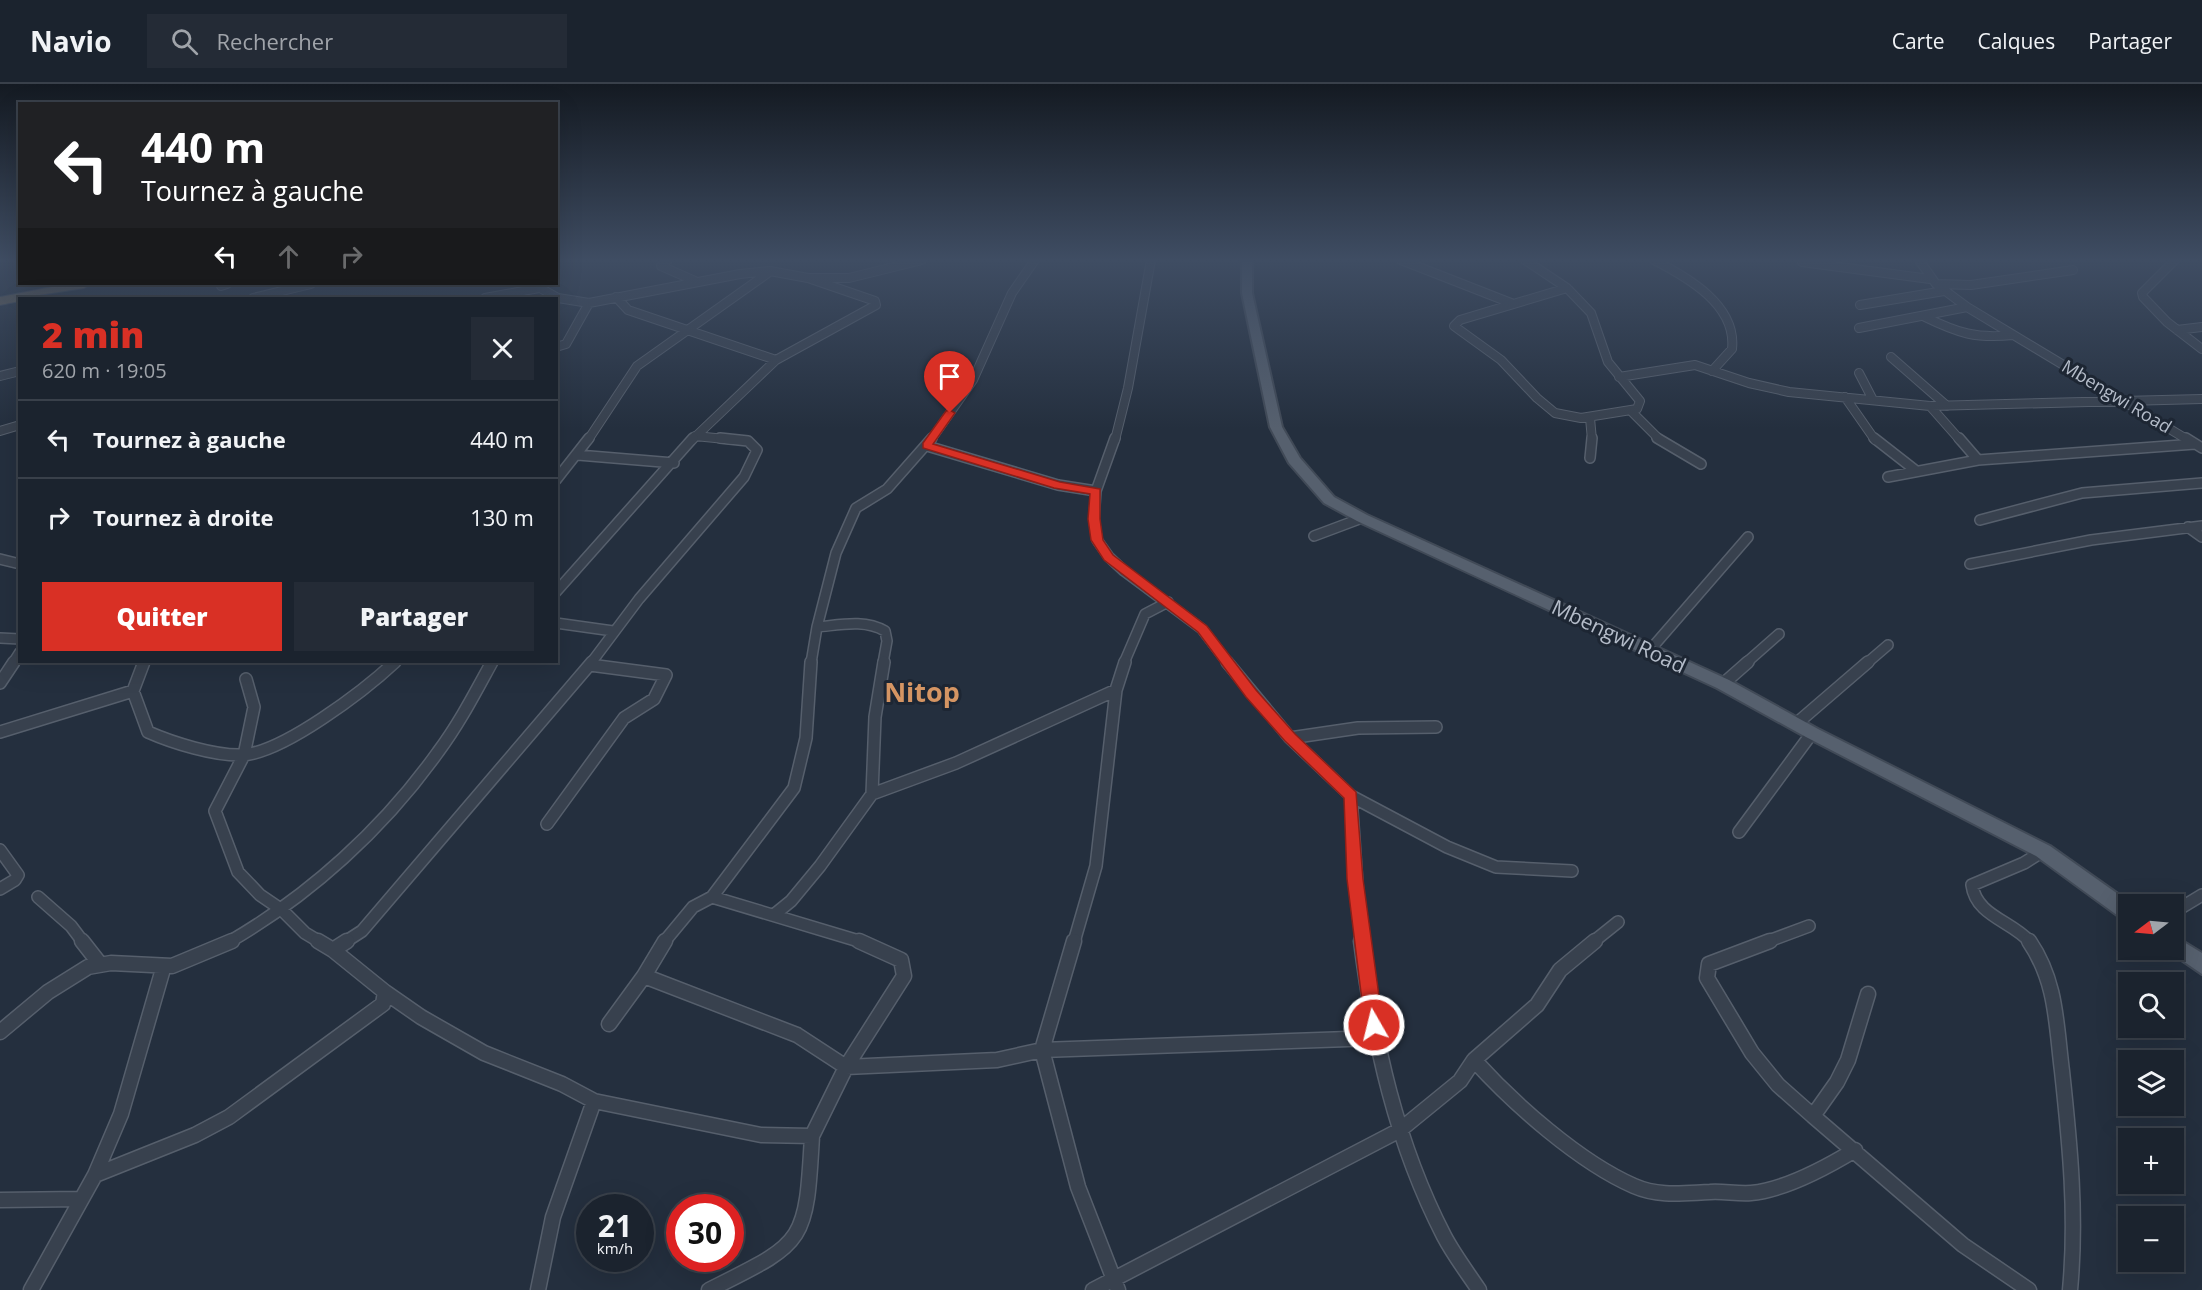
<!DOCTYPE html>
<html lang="fr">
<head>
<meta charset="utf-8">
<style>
  :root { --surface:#1b232e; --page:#242b36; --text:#f1f3f6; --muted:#a0a4aa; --line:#39404a; --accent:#d93025 }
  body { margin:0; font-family:"Open Sans",sans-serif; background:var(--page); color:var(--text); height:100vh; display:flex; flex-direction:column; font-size:22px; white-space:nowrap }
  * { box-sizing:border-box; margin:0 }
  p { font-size:20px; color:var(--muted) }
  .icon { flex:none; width:33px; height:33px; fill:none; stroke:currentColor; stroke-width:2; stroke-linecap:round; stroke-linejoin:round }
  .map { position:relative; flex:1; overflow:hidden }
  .details { position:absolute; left:18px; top:213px; width:540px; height:366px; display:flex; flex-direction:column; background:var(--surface); border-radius:0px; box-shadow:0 6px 24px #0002,0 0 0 2px var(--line) }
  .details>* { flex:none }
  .top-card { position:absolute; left:18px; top:18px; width:540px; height:183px; border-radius:0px; box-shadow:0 6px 24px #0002,0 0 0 2px var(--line); background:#202124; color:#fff; overflow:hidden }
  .needle { width:39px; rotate:254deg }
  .buttons { position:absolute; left:2118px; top:810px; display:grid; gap:12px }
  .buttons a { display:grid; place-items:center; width:66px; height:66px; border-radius:0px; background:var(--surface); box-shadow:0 6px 24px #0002,0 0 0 2px var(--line); font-size:30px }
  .speed { position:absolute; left:576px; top:1110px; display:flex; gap:12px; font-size:30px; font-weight:700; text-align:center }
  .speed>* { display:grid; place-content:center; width:78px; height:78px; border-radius:50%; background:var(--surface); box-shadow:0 6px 24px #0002,0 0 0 2px var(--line); line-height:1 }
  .speed small { font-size:15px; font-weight:400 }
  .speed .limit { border:9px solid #d22; background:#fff; color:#111 }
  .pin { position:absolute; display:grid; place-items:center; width:51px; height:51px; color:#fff; margin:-62px -26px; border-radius:50% 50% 50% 0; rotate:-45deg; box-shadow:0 0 6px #0007 }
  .pin .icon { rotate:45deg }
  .me { position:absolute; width:66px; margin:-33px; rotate:352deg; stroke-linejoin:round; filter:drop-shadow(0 0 4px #0008) }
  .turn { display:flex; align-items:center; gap:21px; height:126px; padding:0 24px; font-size:27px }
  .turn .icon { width:78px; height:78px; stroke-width:2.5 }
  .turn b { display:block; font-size:42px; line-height:51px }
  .lanes { display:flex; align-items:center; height:57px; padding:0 24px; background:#0003; justify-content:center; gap:30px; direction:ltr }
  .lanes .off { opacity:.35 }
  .round { display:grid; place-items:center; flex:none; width:63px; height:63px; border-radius:0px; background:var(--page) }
  .head { display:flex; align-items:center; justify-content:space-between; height:102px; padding:0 24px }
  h1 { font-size:36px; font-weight:800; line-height:45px; color:var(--accent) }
  .primary-button { display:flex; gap:12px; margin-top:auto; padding:12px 24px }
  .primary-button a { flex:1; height:69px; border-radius:0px; background:var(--accent); color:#fff; font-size:24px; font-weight:800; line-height:69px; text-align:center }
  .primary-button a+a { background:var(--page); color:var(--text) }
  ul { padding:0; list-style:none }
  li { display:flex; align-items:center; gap:18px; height:78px; padding:0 24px; border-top:2px solid var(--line) }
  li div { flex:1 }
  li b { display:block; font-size:22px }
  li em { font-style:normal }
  header { display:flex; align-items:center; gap:36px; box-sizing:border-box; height:84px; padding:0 30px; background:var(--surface); border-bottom:2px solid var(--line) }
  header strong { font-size:28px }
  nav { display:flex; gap:33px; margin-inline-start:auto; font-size:21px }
  .search { width:420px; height:54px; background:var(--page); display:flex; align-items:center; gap:15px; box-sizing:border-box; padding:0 21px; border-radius:0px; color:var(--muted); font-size:22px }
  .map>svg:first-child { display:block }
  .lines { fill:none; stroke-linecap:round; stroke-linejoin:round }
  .street-far3-casing { stroke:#565f6c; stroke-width:10 }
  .street-far2-casing { stroke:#565f6c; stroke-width:12 }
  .street-far1-casing { stroke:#565f6c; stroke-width:14 }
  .street-casing { stroke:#565f6c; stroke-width:17 }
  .primary-casing { stroke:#414a57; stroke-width:4 }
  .highway-casing { stroke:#434c59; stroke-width:2 }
  .street-far3 { stroke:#38414e; stroke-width:8 }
  .street-far2 { stroke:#38414e; stroke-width:9 }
  .street-far1 { stroke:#38414e; stroke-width:11 }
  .street { stroke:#38414e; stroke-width:14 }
  .primary { fill:#56606e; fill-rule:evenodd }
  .highway { fill:#746855; fill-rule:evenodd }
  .route { fill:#d93025; stroke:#8d1f18; stroke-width:1.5 }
  .labels { text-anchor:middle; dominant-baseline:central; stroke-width:6; stroke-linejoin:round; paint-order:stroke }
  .far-street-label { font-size:18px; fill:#b4bcc9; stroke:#1d2633 }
  .street-label { font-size:21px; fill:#b4bcc9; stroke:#1d2633 }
  .district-label { font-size:27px; font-weight:bold; fill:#d59563; stroke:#1d2633 }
</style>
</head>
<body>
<header>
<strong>Navio</strong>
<div class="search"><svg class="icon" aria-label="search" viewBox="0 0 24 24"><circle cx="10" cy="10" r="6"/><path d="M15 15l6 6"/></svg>Rechercher</div>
<nav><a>Carte</a><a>Calques</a><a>Partager</a></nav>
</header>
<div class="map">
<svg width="2202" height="1206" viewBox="0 0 2202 1206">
  <rect width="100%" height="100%" fill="#242f3e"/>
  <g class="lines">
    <g class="street-far3-casing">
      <path id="street-far3" d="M668,176L661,182L695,197
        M1401,176L1511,219
        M1525,176L1567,204
        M1654,176C1687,193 1737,221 1732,265L1712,287
        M1919,176L1936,200L1967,223L2188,356
        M2175,176L2142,209L2143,213L2167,238L2202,265
        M1802,178L1930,195
        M533,200L558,214L589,219L740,190L770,187L808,194H849L922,176
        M1937,200L1971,201L2073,186
        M221,202L227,200
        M1567,204L1591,229L1608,278L1640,317L1637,325L1581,334L1555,329L1537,314L1501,276L1454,242L1460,236Z
        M616,213L628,226L776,276
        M253,214L311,200
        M485,214L539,204
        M1860,221L1944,207
        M1925,233C1958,249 1976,255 2013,251
        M1859,244L1967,223
        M2177,246L2202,243
        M556,263L566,260L589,219
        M1891,273L1947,322
        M1859,289L1873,316
        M0,292L20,287
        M1619,293L1695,281L1749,299L1789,308L1930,322L2202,315
        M1845,313L1875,356
        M1930,322L1960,356
        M1631,327L1660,356
        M1590,334L1592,356
        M0,347L20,341
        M695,352L735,356
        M588,356L637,282L768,189
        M692,356L776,276L876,221L875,217L808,194
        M931,356L973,296L1012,209L1035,176
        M1115,356L1128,304L1151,176"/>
    </g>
    <g class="street-far2-casing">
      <path id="street-far2" d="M1115,354L1096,407L1094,435L1097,456L1109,473L1124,487L1202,545L1228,579
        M1657,354L1701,380
        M1874,354L1915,386
        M1959,354L1978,376
        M2186,354L2202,364
        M927,362L1058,401L1096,407
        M578,371L674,379
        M1590,374L1592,354
        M1888,393L1978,376L2195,360
        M556,396L589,354
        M1980,436L2082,409L2202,399
        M2188,443L2202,453
        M1314,452L1362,434
        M0,475L20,480
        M1970,480L2091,456L2202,442
        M556,508L693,354
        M556,539L613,547
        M817,543C840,541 864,535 885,547L887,557L883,579
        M0,554L20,555
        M1650,566L1748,453
        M13,579L20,568
        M591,579L639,515L744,393L757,366L748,357L720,354
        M811,579L817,543L836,469L856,424L887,405L932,354
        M1124,579L1145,530L1168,518
        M1746,579L1779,550
        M1867,579L1888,561"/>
    </g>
    <g class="street-far1-casing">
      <path id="street-far1" d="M144,578L133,607L148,648C173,659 215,672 242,671C283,669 365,606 395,578
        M1227,578L1290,654L1351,712L1361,858
        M246,595L254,623L244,671L215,727L238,788L260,811L282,826L305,849L320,858
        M0,599L14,578
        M1723,600L1748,578
        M1796,640L1868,578
        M0,648L133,607
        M1290,654L1358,644L1436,643
        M872,710L956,679L1116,606
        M1351,712L1447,763L1496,783L1572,787
        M547,740L624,634L654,615L666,591L590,581
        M1739,748L1812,649
        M0,766L18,791L15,796L0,805
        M38,813L71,842L83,858
        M712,813L794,704L806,654L811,578
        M2174,828L2202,811
        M775,830L791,817L820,782L872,710L875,633L884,578
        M229,858C310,811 383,745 438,668C459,640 475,609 492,578
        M345,858L362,847L592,578
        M664,858L693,823L712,813L862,858
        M1074,858L1096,782L1116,606L1125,578
        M1593,858L1618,838
        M1766,858L1809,842
        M2030,858C2012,837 1976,832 1972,801L2024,779L2043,767"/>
    </g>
    <g class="street-casing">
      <path id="street" d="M82,857L100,880
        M318,857L333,866L347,857
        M1361,857C1374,959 1396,1059 1444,1152C1454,1171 1467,1188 1479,1206
        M1770,857L1709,880L1707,894L1752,969L1778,1001L1813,1032
        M2029,857C2057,898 2056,940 2062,987C2070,1061 2077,1132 2070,1206
        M644,892L797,951L846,983L904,892L901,876L859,857
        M644,892L665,857
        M385,908L421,933L484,969L562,1000L594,1017L761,1051L812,1052L846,983L997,976L1042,966L1074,857
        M1868,910L1848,976L1837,998L1813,1032L1963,1161L2029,1206
        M609,940L644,892
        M0,948L48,908L88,883L111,879L172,882L232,857
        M1474,976L1537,921L1560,886L1595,857
        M95,1091L195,1051L229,1033L383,920L385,908L333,866
        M0,1116L81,1115
        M31,1206L95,1091L121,1030L163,885
        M538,1206L553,1133L594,1017
        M709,1206C805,1158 806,1161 812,1052
        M1093,1206L1400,1046L1460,997L1474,976C1514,1020 1579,1078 1634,1102C1659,1113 1684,1109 1710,1108C1723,1107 1737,1110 1751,1109C1784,1106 1827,1083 1855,1066
        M1118,1206L1078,1103L1042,966L1377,954"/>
    </g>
    <g class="primary-casing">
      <path id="primary" d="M1242,176H1252V209L1282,343L1300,374L1334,413L1367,431L1729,596L1818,645L2050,762L2132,820H2128V836L2121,834L2036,772L1806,653L1717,604L1357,437L1324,419L1289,379L1270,343L1242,209Z
        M2174,852L2202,869V890L2167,866H2174Z"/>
    </g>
    <g class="highway-casing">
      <path id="highway" d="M68,200H90L84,204L20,214V217L0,221V213Z"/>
    </g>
    <use href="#street-far3" class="street-far3"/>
    <use href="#street-far2" class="street-far2"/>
    <use href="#street-far1" class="street-far1"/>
    <use href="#street" class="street"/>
    <use href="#primary" class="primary"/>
    <use href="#highway" class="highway"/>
  </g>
  <linearGradient id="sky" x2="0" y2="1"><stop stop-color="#141a22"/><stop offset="0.51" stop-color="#3f4d63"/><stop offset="1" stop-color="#3f4d63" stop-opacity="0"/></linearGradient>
  <rect width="2202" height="345" fill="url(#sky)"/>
  <path class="route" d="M950,326L955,329L933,360L1060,398L1100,405V435L1103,456L1113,471L1207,542L1256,606L1295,650L1356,708L1363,795L1383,941L1380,946L1374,949L1367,946L1365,941L1347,795L1344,714L1285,657L1246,613L1198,548L1104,476L1091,456L1088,435L1090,410L1054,404L923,364V359L946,327Z"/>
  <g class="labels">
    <g class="far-street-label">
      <text transform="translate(2117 312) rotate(31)">Mbengwi Road</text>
    </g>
    <g class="street-label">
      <text transform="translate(1619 552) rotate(25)">Mbengwi Road</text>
    </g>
    <g class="district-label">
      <text x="922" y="607">Nitop</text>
    </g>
  </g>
</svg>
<div class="buttons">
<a><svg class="needle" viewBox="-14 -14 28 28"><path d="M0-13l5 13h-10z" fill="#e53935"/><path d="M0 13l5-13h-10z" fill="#a0a4aa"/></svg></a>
<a><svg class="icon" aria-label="search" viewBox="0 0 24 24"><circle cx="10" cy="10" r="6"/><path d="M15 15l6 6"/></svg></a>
<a><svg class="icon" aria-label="layers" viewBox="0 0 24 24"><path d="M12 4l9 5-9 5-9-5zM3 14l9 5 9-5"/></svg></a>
<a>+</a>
<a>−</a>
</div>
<div class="speed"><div>21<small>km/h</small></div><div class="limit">30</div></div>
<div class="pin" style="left:950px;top:329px;background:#d93025"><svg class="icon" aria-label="arrive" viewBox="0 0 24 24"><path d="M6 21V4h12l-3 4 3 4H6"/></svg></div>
<svg class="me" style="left:1374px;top:941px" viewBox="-20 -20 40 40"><circle r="17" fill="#d93025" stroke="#fff" stroke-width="3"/><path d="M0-11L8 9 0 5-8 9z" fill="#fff"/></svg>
<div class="top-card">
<div class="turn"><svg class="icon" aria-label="left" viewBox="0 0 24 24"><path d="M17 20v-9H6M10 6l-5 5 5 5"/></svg><div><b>440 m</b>Tournez à gauche</div></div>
<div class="lanes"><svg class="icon" aria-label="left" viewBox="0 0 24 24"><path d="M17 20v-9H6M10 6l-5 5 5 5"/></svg><svg class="icon off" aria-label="ahead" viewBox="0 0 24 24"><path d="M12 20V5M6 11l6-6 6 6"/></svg><svg class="icon off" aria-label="right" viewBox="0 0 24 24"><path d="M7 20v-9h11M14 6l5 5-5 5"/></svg></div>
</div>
<section class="details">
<div class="head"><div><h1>2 min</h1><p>620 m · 19:05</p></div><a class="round"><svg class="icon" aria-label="close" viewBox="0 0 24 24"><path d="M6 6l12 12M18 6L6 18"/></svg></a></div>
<ul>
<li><svg class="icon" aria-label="left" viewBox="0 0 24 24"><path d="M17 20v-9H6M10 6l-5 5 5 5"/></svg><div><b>Tournez à gauche</b></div><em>440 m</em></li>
<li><svg class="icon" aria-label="right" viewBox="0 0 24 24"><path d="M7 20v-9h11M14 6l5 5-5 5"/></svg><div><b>Tournez à droite</b></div><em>130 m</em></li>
</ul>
<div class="primary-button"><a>Quitter</a><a>Partager</a></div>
</section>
</div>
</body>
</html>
